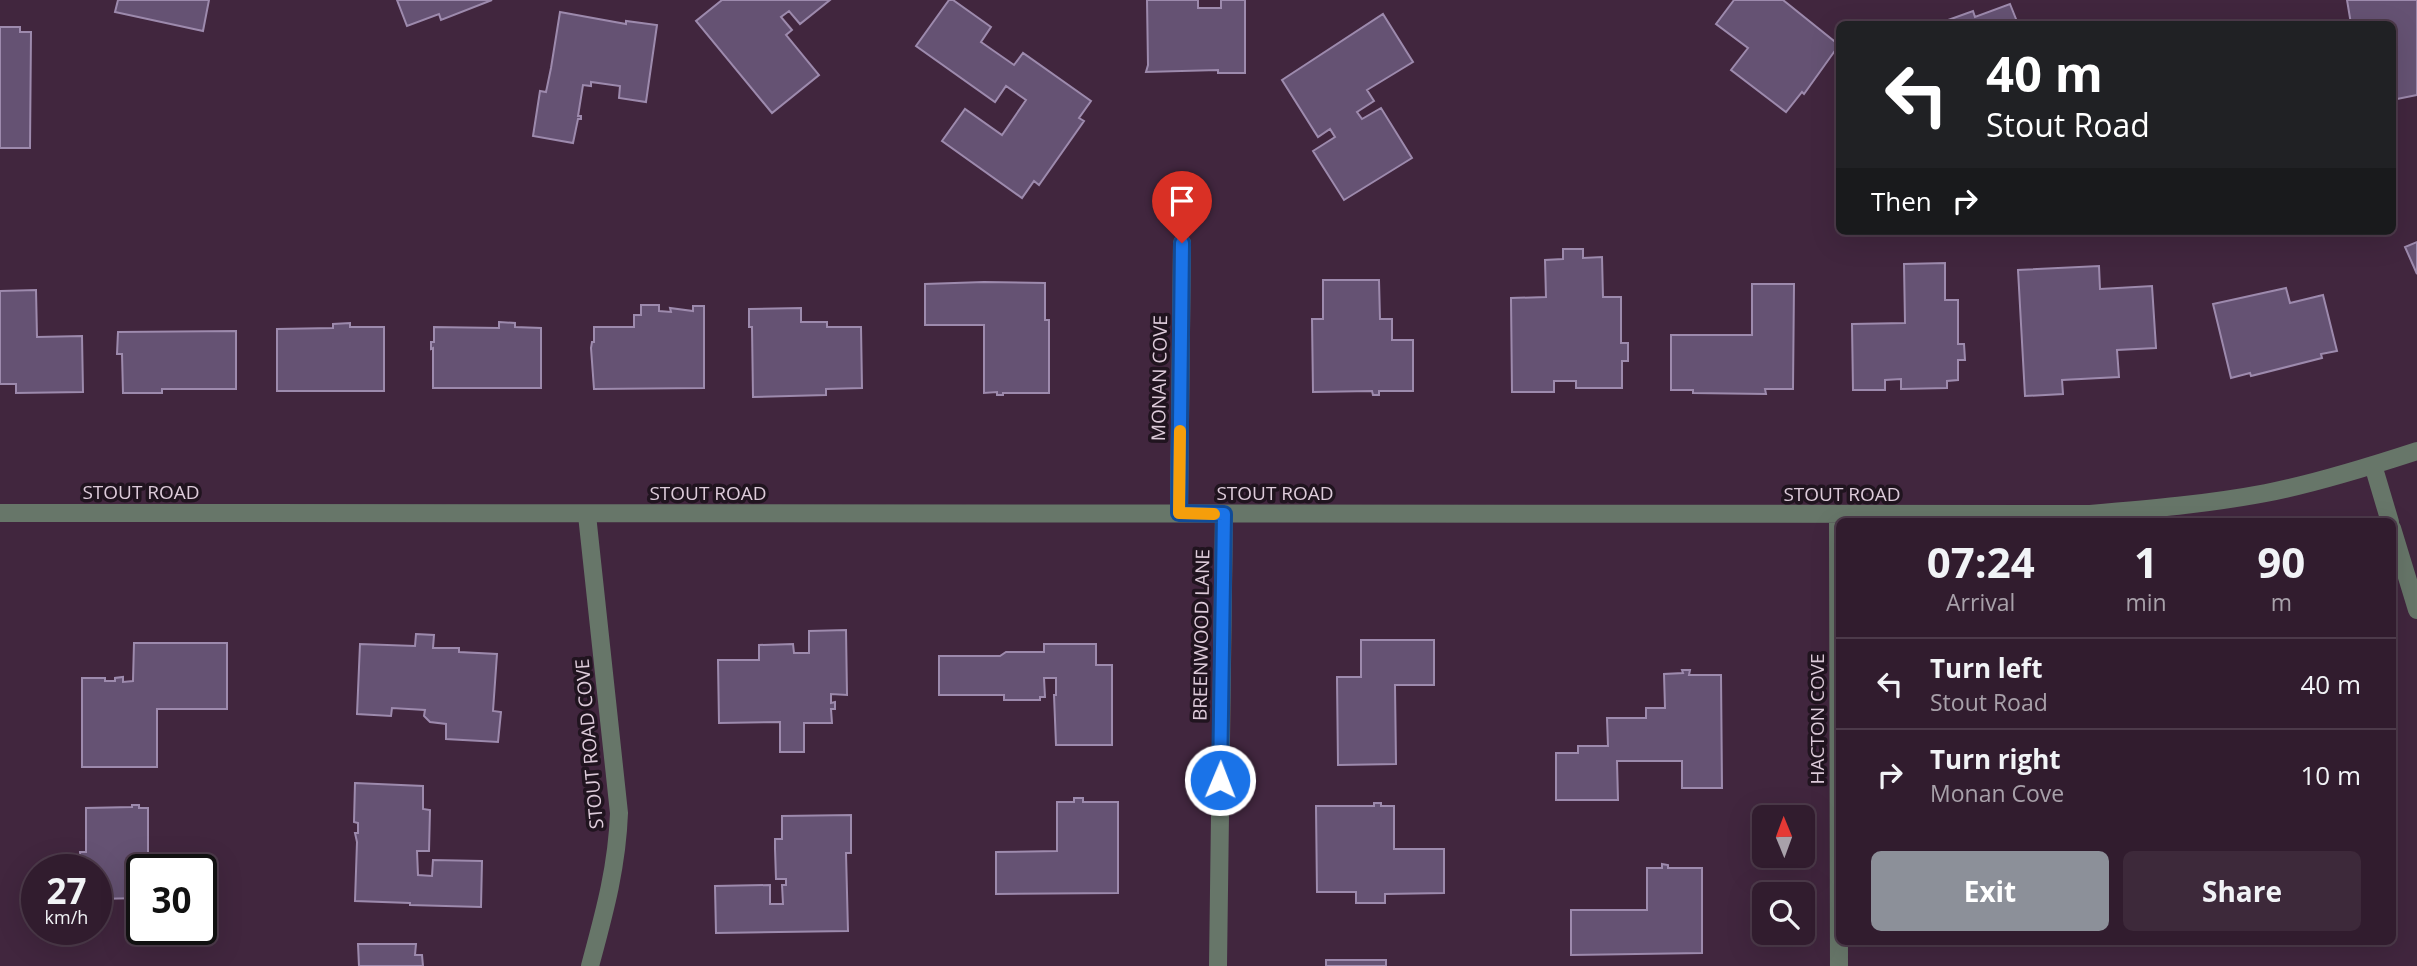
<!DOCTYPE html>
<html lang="en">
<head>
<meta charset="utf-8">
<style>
  :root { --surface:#311c2e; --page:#3d293a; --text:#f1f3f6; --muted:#a8a1aa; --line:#4c3a4a; --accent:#8c9099 }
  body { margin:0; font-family:"Open Sans",sans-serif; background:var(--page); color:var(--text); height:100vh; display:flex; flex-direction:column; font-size:26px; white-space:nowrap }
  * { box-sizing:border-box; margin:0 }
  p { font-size:23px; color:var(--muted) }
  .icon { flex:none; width:38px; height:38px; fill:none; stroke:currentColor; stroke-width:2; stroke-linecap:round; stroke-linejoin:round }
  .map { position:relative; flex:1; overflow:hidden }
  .drawer { position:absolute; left:1836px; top:518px; width:560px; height:427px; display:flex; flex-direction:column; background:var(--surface); border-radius:10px; box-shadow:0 7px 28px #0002,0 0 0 2px var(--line) }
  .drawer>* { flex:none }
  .guide { position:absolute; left:1836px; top:21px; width:560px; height:214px; border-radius:10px; box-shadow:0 7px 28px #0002,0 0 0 2px var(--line); background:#202124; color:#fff; overflow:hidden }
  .needle { width:46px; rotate:359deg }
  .fabs { position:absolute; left:1752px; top:805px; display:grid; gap:14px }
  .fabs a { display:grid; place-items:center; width:63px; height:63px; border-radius:10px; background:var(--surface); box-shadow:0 7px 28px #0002,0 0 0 2px var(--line); font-size:35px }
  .speed { position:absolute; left:21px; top:854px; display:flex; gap:14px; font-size:35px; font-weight:700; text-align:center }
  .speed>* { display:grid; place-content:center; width:91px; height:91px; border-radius:50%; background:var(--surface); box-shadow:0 7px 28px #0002,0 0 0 2px var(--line); line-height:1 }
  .speed small { font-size:18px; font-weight:400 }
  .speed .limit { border:4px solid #111; border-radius:10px; background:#fff; color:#111 }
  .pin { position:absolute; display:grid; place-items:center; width:60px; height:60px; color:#fff; margin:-72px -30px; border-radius:50% 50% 50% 0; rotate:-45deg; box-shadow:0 0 7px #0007 }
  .pin .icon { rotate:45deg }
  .me { position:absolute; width:77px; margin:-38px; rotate:1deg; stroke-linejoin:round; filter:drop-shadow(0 0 5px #0008) }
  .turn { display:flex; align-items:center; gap:24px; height:147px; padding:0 35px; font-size:32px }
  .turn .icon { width:91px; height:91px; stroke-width:2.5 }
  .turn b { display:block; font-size:49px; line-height:60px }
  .then { display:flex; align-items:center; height:66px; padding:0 35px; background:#0003; gap:14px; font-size:26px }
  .eta { display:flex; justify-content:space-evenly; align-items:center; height:119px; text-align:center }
  .eta b { font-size:42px; font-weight:700; line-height:49px }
  .primary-button { display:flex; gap:14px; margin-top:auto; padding:14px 35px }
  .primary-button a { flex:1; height:80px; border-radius:10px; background:var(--accent); color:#fff; font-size:28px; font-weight:700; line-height:80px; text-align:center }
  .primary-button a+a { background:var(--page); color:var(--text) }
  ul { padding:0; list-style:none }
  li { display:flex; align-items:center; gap:21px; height:91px; padding:0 35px; border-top:2px solid var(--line) }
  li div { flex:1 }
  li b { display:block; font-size:26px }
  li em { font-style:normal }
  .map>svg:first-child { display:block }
  .building { fill:#655273; stroke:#9d8aad; stroke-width:2 }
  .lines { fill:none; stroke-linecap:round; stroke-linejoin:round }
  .minor { stroke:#677669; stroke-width:18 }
  .route-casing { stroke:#114b97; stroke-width:18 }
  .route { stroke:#1a73e8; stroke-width:12 }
  .slow { stroke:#f59e0b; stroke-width:12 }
  .labels { text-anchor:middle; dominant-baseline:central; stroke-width:7; stroke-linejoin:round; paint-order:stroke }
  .street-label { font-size:19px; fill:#ddcbda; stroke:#20141f }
</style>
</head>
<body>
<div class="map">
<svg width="2417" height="966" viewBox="0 0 2417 966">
  <rect width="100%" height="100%" fill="#41263e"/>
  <path class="building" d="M118,0H209L203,31L115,12Z
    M397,0H492L441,20L439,14L407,26Z
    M722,0H830L800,24L789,11L781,17L792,30L786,35L819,75L772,113L696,21Z
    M949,0H953L991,27L981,42L1014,65L1023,53L1091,101L1079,118L1084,121L1039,185L1034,181L1022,198L942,141L965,109L1002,135L1026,100L1006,86L995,102L916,46Z
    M1147,0H1198V8H1221V0H1245V73H1218V70L1146,72L1148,65Z
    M1734,0H1783L1839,45L1804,94L1802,92L1786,112L1731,70L1748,48L1716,24Z
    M2347,0H2417V95L2392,100V24H2351Z
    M2010,4L2018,24H1937L1973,11L1975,17Z
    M560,12L626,24V21L657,25L646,102L619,98L620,86L591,82V86L583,85L578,116H581V119H578L573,143L533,136L540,91L546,92L551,68Z
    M1383,14L1413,62L1367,90L1374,101L1357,112L1362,119L1381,108L1412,158L1344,200L1313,151L1335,137L1330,129L1318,137L1282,80Z
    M0,27H20V32H31L30,148H0Z
    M2417,242V274L2405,247Z
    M1563,249H1583V258L1602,257L1603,297H1621V343H1628V361H1622V388H1576V381H1554V392H1512L1511,298L1546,297L1545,260L1563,259Z
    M1945,263V300H1958V344H1964L1965,360H1958V380L1947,381V388L1901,389V379L1885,380V390H1853L1852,324L1905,323L1904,264Z
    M2099,266L2100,289L2152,286L2156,348L2117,350L2119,377L2062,380L2063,394L2025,396L2018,270Z
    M1323,280H1379L1380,319H1392V340H1413V391H1379V395H1373L1372,391L1313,392L1312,319H1323Z
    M984,282L1045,283V320H1049V393H1003V395H997V392L984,393V325H925V284Z
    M1752,284H1794L1793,389H1765L1766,394L1693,393V390H1671V335H1752Z
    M2286,288L2290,303L2323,295L2337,351L2321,354L2322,358L2251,376L2250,373L2231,378L2213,304Z
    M36,290L37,337L82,336L83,392L16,393V384H0V291Z
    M641,305H659V311L671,312L670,308L693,311V306H704V388L594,389L591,348L592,342H594V327H634V315H641Z
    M801,308V322H827V327H861L862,388L826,389V395L753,397L752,327H749V309Z
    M499,322L515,323V327L541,328V388H433V348L431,349V342H434V327L499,328Z
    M350,323V327H384V391H277V329L333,328V324Z
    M236,331V389H162V393H123L122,354H117L118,332Z
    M846,630L847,695L831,694V703L835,702V709H831L832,723H804V752H780V722L719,723L718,660H759V645L793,644L794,653H809V631Z
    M416,634L434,635L433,648H459V652L497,654L493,711L501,712L498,742L446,739V724L430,722L424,716L425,710L392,708L391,716L357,714L360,644L415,646Z
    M1361,640H1434V685H1395L1396,764L1338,765L1337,677H1361Z
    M134,643H227V709H157V767H82V678H105V681H115V678L123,677V682L133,681Z
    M1044,644H1096V665H1112V745H1056L1054,695H1056V678H1044L1045,697H1040V700H1004V695H939V656H1000L1006,652H1044Z
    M1682,670H1690L1689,675H1721L1722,788H1682V761H1617L1618,800H1556V753H1578V746H1608L1607,718H1646V708H1665L1664,674L1683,673Z
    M355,783L423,786V809L430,810L429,851H417L418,875L432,876L433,860L482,861L481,907L410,905V903L355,901L357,842L355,833H358V823L354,822Z
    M1074,798H1083V802H1118V893L996,894V852L1057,851V802H1074Z
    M1374,803H1381V806H1394V849H1444V893L1385,894V903H1356V892H1317L1316,806H1374Z
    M132,805H139V808H148V857H197V870H142V898L96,899V870L81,869L80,852H86V808L132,807Z
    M851,815V853H846L848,931L716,933L715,886L770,885V904H783L782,885H786V879H776L775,849V839H782V816Z
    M1662,864L1668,865V868H1702V953L1571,955V910H1647V868H1662Z
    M2021,942H2055V944H2020Z
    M358,944H416L415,955H422L423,966H359Z
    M1326,960H1386V966H1326Z"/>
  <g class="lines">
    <path class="minor" d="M2373,465L2390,522
      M0,513L2090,514C2149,509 2208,504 2266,493C2317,483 2368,467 2417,451
      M1179,513L1182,243
      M587,515L619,813C617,868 604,914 590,966
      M1838,515L1839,966
      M2392,528L2417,610
      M1218,966L1224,514"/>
  </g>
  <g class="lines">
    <g class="route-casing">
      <path id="route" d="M1182,243L1179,513L1224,514L1220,780"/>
    </g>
    <use href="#route" class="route"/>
    <path class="slow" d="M1180,431L1179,513L1214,514"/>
  </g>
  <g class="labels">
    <g class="street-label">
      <text transform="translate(1159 378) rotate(-89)">MONAN COVE</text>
      <text x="141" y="492">STOUT ROAD</text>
      <text x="708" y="493">STOUT ROAD</text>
      <text x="1275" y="493">STOUT ROAD</text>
      <text x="1842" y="494">STOUT ROAD</text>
      <text transform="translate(1201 635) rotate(-89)">BREENWOOD LANE</text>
      <text transform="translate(1817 719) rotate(-90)">HACTON COVE</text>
      <text transform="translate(589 744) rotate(-95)">STOUT ROAD COVE</text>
    </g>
  </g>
</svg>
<div class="fabs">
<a><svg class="needle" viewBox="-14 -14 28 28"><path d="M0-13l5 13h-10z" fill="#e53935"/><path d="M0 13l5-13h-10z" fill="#a8a1aa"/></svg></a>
<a><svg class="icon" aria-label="search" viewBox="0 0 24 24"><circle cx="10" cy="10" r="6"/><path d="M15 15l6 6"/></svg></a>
</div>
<div class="speed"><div>27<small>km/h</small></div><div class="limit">30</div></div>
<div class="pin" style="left:1182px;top:243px;background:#d93025"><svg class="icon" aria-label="arrive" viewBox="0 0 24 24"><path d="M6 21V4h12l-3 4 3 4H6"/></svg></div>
<svg class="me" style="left:1220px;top:780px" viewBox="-20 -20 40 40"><circle r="17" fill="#1a73e8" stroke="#fff" stroke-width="3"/><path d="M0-11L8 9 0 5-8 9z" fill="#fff"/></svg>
<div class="guide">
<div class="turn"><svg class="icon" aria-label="left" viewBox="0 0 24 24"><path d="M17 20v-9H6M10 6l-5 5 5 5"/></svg><div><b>40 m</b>Stout Road</div></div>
<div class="then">Then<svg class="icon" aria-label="right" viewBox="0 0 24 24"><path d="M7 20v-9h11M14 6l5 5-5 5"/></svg></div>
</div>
<section class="drawer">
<div class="eta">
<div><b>07:24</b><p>Arrival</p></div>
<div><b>1</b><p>min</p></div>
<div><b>90</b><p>m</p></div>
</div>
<ul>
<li><svg class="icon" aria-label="left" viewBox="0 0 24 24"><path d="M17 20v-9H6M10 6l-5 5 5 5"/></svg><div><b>Turn left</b><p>Stout Road</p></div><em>40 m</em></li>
<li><svg class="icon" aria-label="right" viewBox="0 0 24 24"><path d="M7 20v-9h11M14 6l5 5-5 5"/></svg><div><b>Turn right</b><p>Monan Cove</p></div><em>10 m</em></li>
</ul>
<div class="primary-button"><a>Exit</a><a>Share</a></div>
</section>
</div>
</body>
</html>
